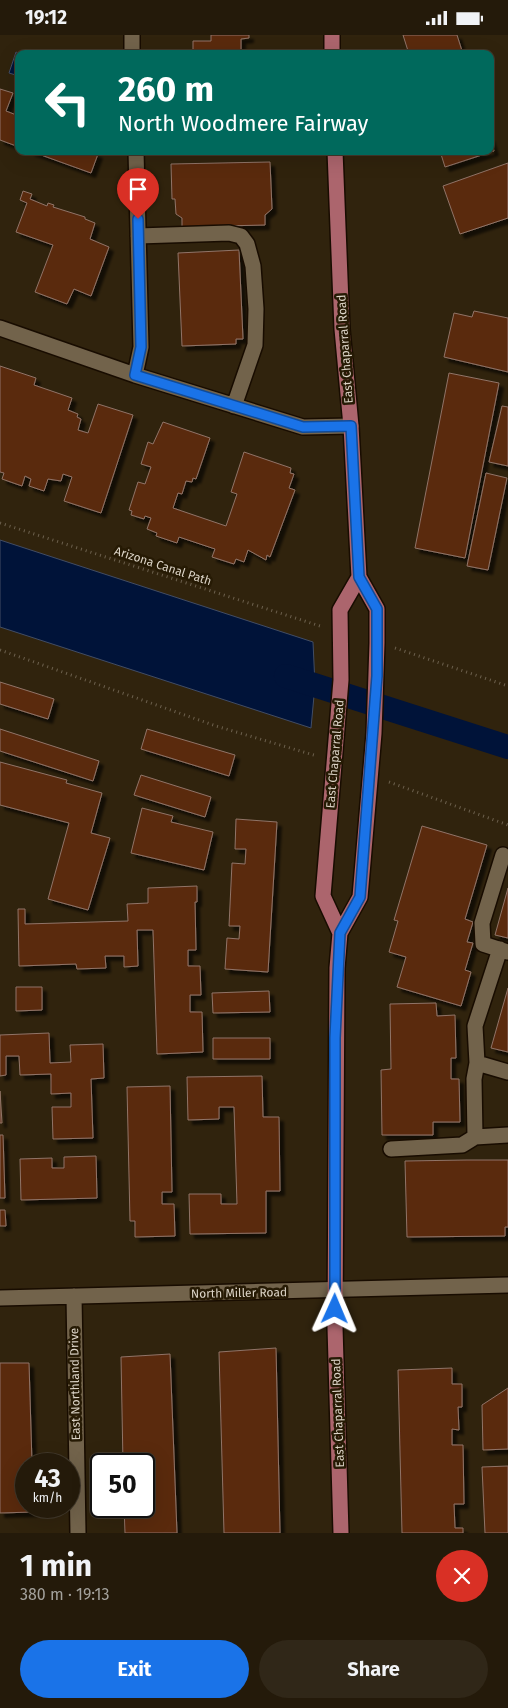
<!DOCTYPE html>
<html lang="en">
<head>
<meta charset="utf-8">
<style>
  :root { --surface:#241a0a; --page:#302718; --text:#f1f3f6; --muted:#a3a19c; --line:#41382b; --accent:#1a73e8 }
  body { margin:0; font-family:"Fira Sans",sans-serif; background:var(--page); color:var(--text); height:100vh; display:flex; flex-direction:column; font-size:19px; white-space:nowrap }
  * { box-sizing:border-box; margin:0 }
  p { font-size:16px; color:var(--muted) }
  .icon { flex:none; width:28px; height:28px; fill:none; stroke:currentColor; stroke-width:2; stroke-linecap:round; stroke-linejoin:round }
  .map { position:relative; height:1498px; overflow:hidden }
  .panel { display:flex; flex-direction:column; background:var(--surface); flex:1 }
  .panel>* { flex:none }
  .guide { position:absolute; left:15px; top:15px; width:479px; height:105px; border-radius:10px; box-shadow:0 5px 20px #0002,0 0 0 1px var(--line); background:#00695c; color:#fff; overflow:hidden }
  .speed { position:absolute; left:15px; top:1418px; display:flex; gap:10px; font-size:25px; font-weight:700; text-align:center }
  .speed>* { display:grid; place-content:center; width:65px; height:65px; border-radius:50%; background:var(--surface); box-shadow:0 5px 20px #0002,0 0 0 1px var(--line); line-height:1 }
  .speed small { font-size:12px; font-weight:400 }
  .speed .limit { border:2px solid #111; border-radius:8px; background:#fff; color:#111 }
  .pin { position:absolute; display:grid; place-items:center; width:42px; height:42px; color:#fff; margin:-51px -21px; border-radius:50% 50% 50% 0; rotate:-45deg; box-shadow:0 0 5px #0007 }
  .pin .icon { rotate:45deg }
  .me { position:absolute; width:55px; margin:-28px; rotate:1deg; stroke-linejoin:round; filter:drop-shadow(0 0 4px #0008) }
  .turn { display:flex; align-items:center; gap:18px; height:105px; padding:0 20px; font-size:22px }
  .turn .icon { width:65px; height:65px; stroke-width:2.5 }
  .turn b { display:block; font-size:35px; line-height:42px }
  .round { display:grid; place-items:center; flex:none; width:52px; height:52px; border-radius:26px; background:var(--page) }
  .headline { display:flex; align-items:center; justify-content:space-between; height:85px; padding:0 20px }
  h1 { font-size:30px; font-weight:700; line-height:38px }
  .button { display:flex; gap:10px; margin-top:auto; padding:10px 20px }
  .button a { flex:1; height:58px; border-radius:30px; background:var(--accent); color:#fff; font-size:20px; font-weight:700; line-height:58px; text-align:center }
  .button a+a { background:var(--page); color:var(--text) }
  .status { display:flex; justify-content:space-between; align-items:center; height:35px; padding:0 25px; background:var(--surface); direction:ltr }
  .status svg { height:14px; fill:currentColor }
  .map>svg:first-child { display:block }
  .water { fill:#001339; stroke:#424d64 }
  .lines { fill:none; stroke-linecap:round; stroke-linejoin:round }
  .canal { stroke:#001339; stroke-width:24 }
  .building { fill:#5a2910; stroke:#907467; filter:url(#shadow) }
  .minor-casing { stroke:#180c00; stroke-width:18 }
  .major-casing { stroke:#180c00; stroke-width:18 }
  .path { stroke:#6d614e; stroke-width:3; stroke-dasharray:1 4; stroke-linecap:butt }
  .minor { stroke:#72634b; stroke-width:15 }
  .major { stroke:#ac656d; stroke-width:15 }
  .route-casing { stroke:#114b97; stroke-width:12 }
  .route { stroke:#1a73e8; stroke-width:9 }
  .labels { text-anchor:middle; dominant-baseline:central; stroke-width:5; stroke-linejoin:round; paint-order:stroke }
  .street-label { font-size:12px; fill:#dcd4c7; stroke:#261a04 }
</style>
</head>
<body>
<div class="status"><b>19:12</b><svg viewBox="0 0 49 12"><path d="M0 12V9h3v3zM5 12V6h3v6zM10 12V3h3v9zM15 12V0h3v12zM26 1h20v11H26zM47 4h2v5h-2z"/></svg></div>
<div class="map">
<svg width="508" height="1498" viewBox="0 0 508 1498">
  <defs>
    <filter id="shadow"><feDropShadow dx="4.5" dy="4.5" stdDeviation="1" flood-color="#0009"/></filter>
  </defs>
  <rect width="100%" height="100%" fill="#30230d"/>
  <path class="water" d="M16,17L20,19L19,41L9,38Z
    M0,505L313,607L315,650L311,693L0,592Z"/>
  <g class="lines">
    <path class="canal" d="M286,641L508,712"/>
  </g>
  <path class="building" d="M211,0H249V3L241,4V19H193V6H211Z
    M403,0H457L463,19H409Z
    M0,54L13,58L6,76L19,81V112L0,105Z
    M490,102L494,116L445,132L440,116H490Z
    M30,116H89L98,119L91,138Z
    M270,127L272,174L265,180V190L182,192V183L176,179L175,164H172L171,129Z
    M508,128V183L460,199L443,151Z
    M23,156L32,159L30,164L47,171L48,168L54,170L53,172L85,182V184L95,188L90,204L109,212L91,261L74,254L67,269L35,257L53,210L16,197L27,168L20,165Z
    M239,215L243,304H236V309L182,311L178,218Z
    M474,276L508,283V337L444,322L454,278L472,282Z
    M0,331L36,343L34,350L72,363L68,375L78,379L77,382L81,384L78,395L88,398L98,369L133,380L101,478L64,466L72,442L63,439L61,446L48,444L44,456L29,451L31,444L25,441L22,451L2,444L4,438L0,437Z
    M449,338L499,348L465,523L415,513Z
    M502,371L508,372V431L489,427Z
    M163,387L210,403L196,444L193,443L192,447L186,446L182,459L178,458L173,473L226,491L237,459L231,457L244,417L291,433L290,438L294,439L289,453L295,455L270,522L267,520L266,525L248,515L244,527L236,524L234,529L212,522L215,514L179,502L177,508L156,501L157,498L147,494L151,483L145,481L144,484L131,480L132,476L129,475L138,447L145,449L151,432L141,429L148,407L153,409Z
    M486,438L507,443L488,535L467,531Z
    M0,647L54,664L48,684L0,669Z
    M0,694L99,726L93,746L0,716Z
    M147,694L235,720L229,741L141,714Z
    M0,727L67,745L66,748L102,758L91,798L110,803L88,875L48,864L69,788L0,770Z
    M141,740L211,762L205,782L134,760Z
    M142,773L173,781L171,787L213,797L204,835L131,818Z
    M236,784L277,787L268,937L225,934L227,903L239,904L240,891H229L232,828L245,829L246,814H235Z
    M422,791L487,810L465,884L473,887L467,907L473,908L465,935L471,937L461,971L397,952L406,922L389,917L398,886L394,885Z
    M197,851V867H195L196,915H188V931H200L201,960H190V977H202L203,1017L157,1019L153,895H137L138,931L124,932V921H105L106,933L77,934L76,929L19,931L18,874H25V889L128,886L127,869L148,868V853Z
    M508,853V903L495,900Z
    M16,952H42V975L16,976Z
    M508,953V1017L491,1013Z
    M269,956L270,977L213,978L212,958Z
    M436,968L437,981L455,980L456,1023H451V1044H459L460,1087H433V1100H382L381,1035L391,1034L390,969Z
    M49,998L50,1028L71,1027L70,1010L103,1009L104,1043L91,1044L93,1103L53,1104L52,1072H71V1058L51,1059V1039L20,1040L19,1021H6V1040L0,1041V1000Z
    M213,1003H270V1024H213Z
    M262,1041L263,1082H279L280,1156H266V1198L190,1199L189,1159H221V1169H237L234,1072H219V1084L188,1085L187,1042Z
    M170,1051L172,1157H162V1169H174L175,1201L135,1202V1186H130L127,1052Z
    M0,1056L2,1088H0Z
    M0,1100H3L5,1163H0Z
    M96,1121L97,1163L21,1165L20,1124L52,1123V1133H64V1122Z
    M466,1125H508V1192H505V1201L407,1202L405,1126Z
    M0,1175H5L6,1191H0Z
    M276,1313L280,1498H224L219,1317Z
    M170,1319L177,1498H125L124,1471H144V1429H123L121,1322Z
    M0,1328H29L32,1429H26V1471H33V1477L0,1478Z
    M452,1333V1349H462V1372H458L459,1395L452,1394V1410H463L464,1469H454L455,1493H463V1498H402L398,1335Z
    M508,1353V1414L483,1415L482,1370Z
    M508,1431V1498H485L482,1432Z"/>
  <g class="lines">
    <g class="minor-casing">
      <path id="minor" d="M132,0V19
        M138,201L229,198L241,201L247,209L253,231L256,274L255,310L234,371
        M0,293L135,340L303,392L351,391
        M135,340L141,312L136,116
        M503,820L482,888L483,909L508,917
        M477,1028L508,1037
        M475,1102L474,1044L477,1028L475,991L500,914
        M391,1114L462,1110L475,1102L508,1100
        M74,1261L78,1498
        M0,1263L508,1250"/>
    </g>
    <g class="major-casing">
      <path id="major" d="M332,0V19
        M335,116L342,294L351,391L359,542L377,574V608L374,698L360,862L340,898L337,933L335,1292L341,1498
        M340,898L323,861L341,645L340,575L359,542"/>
    </g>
    <path class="path" d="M0,488L320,591
      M395,613L508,651
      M0,615L216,691L317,721
      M389,747L508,790"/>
    <use href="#minor" class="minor"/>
    <use href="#major" class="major"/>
  </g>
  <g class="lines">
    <g class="route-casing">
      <path id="route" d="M138,184L141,312L135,340L303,392L351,391L359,542L377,574V641L360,862L340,898L335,1003V1274"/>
    </g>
    <use href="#route" class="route"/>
  </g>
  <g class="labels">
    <g class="street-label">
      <text transform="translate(345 314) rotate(-94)">East Chaparral Road</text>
      <text transform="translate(163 531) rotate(18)">Arizona Canal Path</text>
      <text transform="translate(335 719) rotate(-85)">East Chaparral Road</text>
      <text transform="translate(239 1258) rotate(-1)">North Miller Road</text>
      <text transform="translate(75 1349) rotate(-91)">East Northland Drive</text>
      <text transform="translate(338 1378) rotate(-92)">East Chaparral Road</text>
    </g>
  </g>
</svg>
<div class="speed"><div>43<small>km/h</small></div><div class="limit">50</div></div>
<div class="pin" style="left:138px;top:184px;background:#d93025"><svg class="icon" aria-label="arrive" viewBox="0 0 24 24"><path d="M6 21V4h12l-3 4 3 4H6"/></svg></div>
<svg class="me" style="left:335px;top:1274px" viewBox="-20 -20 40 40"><path d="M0-17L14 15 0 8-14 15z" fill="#1a73e8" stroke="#fff" stroke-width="4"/></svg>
<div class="guide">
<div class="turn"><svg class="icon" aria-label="left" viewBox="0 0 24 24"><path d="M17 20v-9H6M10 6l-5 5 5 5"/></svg><div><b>260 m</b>North Woodmere Fairway</div></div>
</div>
</div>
<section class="panel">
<div class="headline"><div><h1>1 min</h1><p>380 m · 19:13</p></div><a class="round" style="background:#d93025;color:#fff"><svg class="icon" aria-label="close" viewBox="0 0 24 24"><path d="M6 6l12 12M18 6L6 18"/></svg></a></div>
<div class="button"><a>Exit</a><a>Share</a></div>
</section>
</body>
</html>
